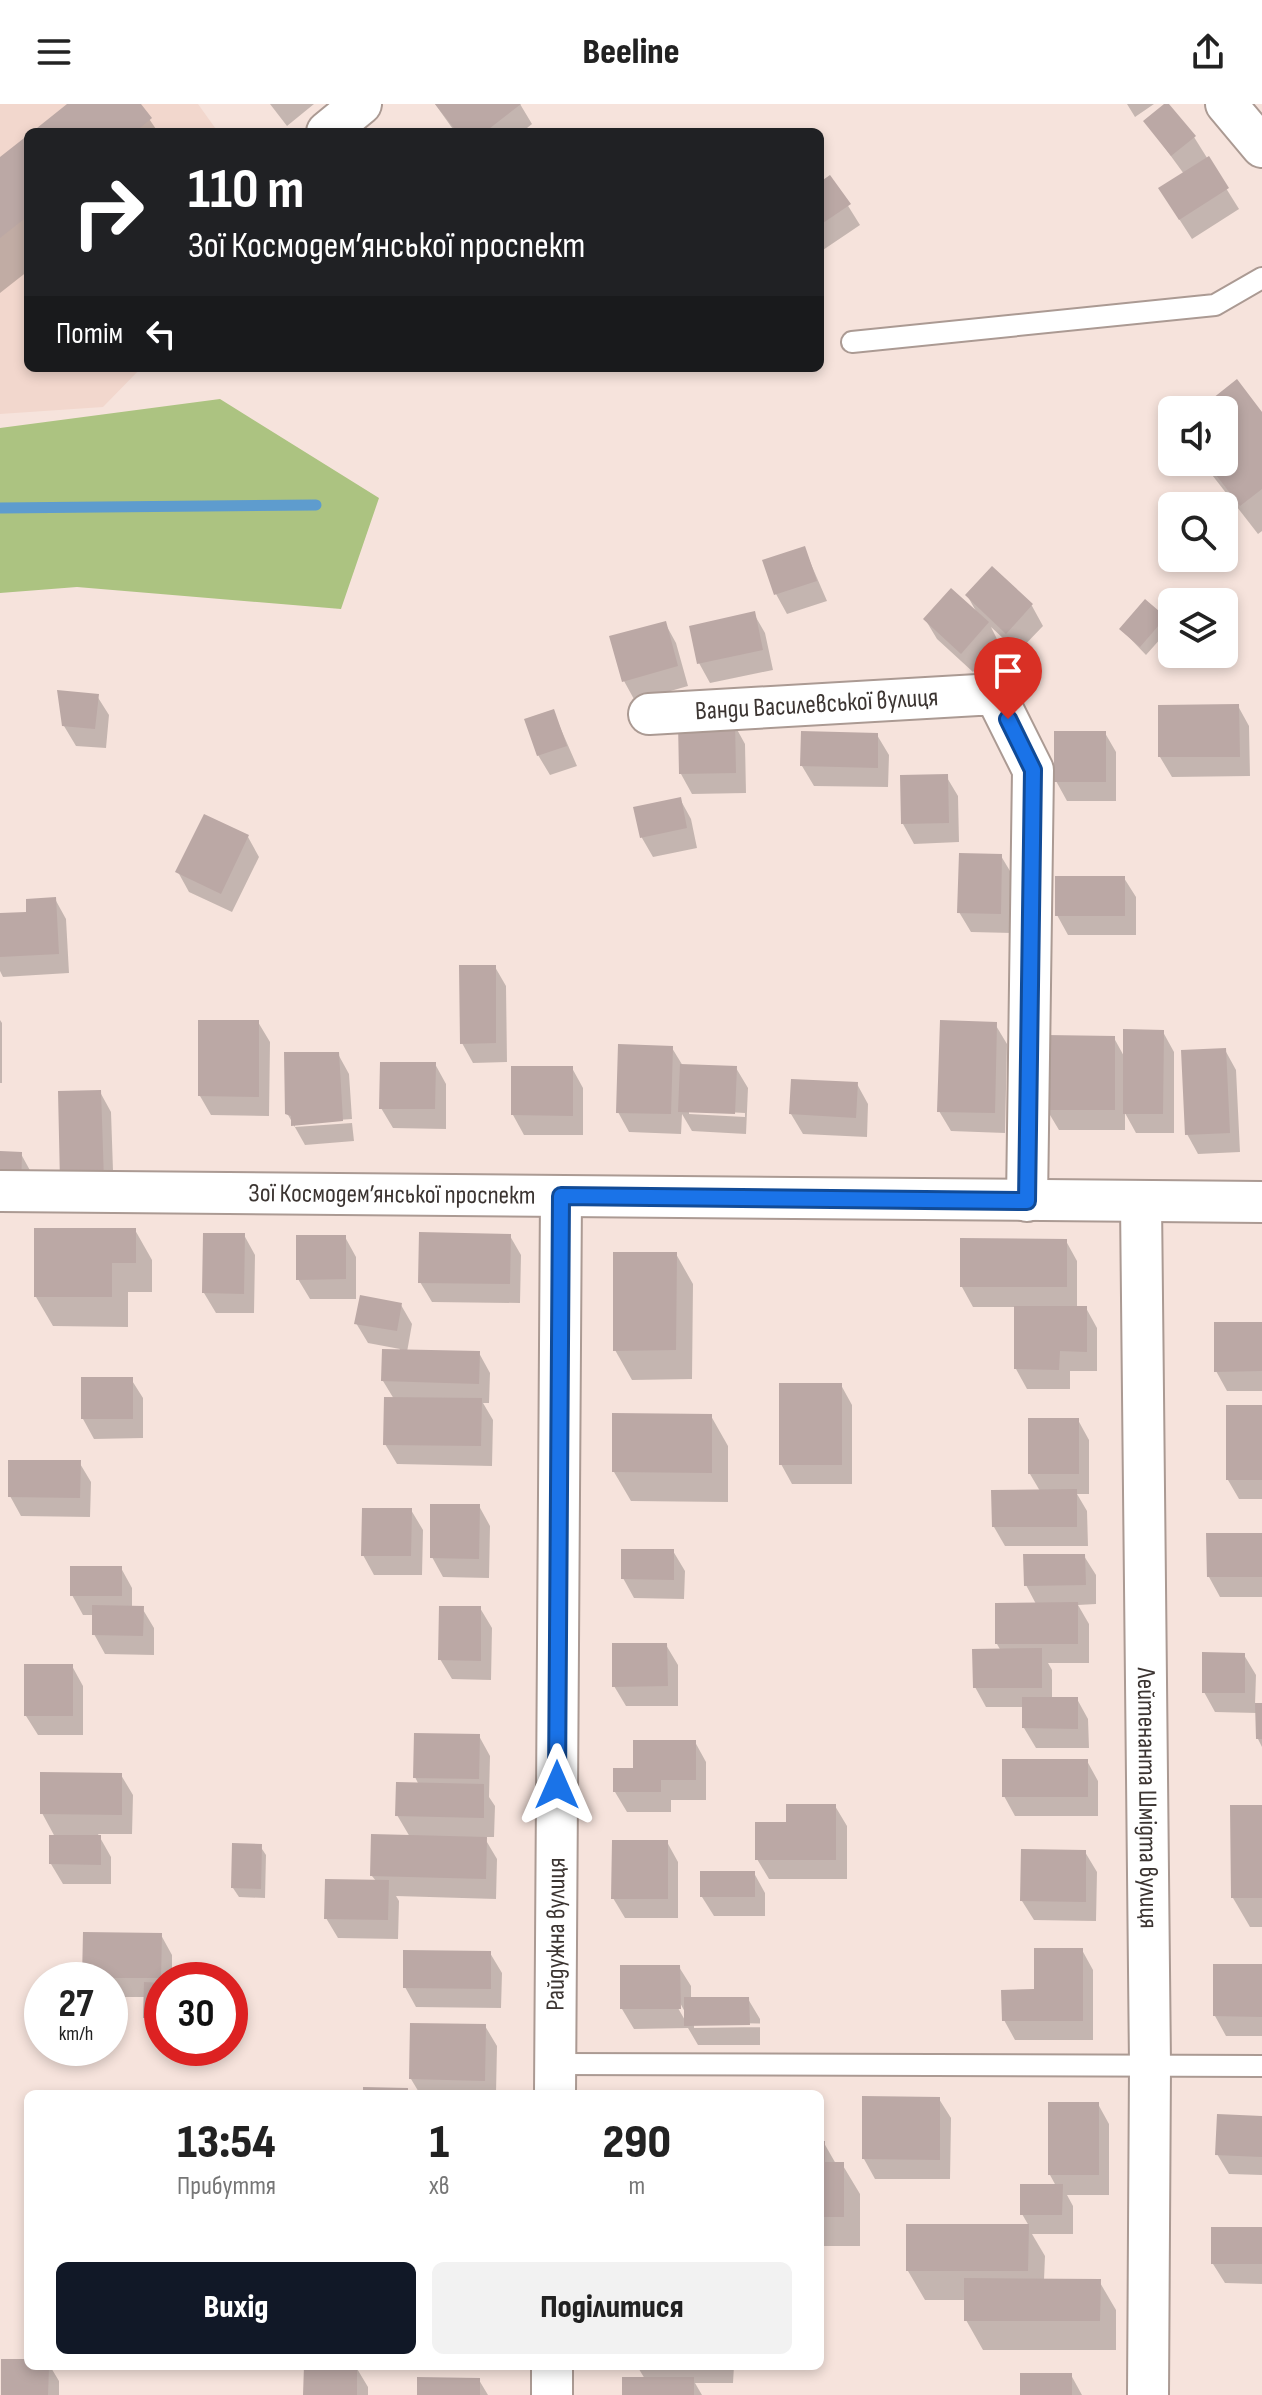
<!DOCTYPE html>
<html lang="uk">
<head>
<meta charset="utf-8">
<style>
  :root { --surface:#fff; --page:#f2f2f2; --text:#222; --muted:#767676; --accent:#111827 }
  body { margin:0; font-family:"Sofia Sans Condensed",sans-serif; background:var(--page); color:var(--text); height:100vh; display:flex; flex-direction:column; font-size:30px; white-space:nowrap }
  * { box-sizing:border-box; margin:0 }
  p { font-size:26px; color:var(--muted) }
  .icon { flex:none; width:44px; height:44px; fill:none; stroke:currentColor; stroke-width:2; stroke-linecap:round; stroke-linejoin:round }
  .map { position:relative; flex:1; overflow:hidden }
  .details { position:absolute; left:24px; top:1986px; width:800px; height:280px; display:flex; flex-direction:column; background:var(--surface); border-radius:12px; box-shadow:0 4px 12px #0003 }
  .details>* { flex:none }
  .banner { position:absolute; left:24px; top:24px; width:800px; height:244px; border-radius:12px; box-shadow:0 4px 12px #0003; background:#202124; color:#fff; overflow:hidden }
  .buttons { position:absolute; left:1158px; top:292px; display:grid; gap:16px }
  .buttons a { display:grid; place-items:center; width:80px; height:80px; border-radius:12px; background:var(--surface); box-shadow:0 4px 12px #0003; font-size:40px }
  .speed { position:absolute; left:24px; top:1858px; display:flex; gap:16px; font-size:40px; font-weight:700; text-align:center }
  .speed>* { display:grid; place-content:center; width:104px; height:104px; border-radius:50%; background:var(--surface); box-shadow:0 4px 12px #0003; line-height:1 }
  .speed small { font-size:20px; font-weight:400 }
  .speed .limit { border:12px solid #d22; background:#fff; color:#111 }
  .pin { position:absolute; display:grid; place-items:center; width:68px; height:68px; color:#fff; margin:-82px -34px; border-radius:50% 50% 50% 0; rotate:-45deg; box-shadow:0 0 8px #0007 }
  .pin .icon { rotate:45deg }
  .me { position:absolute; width:88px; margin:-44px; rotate:0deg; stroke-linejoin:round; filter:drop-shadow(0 0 6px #0008) }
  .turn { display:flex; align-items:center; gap:28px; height:168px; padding:0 32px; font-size:36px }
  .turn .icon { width:104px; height:104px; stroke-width:2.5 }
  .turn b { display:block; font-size:56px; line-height:68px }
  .then { display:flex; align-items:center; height:76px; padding:0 32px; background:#0003; gap:16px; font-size:30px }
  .eta { display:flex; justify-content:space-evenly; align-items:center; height:136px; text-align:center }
  .eta b { font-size:48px; font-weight:800; line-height:56px }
  .action { display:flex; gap:16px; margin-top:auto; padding:16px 32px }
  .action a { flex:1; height:92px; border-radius:12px; background:var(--accent); color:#fff; font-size:32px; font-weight:800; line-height:92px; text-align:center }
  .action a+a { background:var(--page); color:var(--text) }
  header { display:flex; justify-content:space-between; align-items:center; height:104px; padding:0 32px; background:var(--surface); font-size:36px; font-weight:800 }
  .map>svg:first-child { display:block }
  .built { fill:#f2d7cd }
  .green { fill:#acc381 }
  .shadow { fill:#0003; fill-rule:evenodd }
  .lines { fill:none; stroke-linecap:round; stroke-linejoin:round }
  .stream { stroke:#5e9cce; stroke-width:11 }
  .building { fill:#bba8a5 }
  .lane-casing { stroke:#ab9a93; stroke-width:24 }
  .street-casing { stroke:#ab9a93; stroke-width:44 }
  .lane { stroke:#fff; stroke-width:20 }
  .street { stroke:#fff; stroke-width:40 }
  .route-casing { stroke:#114b97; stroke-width:20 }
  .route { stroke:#1a73e8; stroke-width:14 }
  .labels { text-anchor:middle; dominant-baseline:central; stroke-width:6; stroke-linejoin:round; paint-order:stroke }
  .street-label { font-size:26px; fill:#3c3532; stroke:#f6e3dc }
</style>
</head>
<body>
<header><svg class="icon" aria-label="menu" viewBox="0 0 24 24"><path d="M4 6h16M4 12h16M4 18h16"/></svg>Beeline<svg class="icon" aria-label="share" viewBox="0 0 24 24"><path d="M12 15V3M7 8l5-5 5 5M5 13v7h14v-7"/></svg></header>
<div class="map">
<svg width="1262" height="2291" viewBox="0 0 1262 2291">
  <rect width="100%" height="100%" fill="#f6e3dc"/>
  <path class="built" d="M0,0H198L218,28H28V264H141L103,303L0,310Z"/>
  <path class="green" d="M220,295L379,394L341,505L77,483L0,489V324Z"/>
  <path class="shadow" d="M70,0H139L158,28H35Z
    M270,0H314L287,22Z
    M435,0H520L532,20L522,28H455Z
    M1127,0H1154L1135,13Z
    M1146,18L1194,33L1239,105L1192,135L1172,104L1184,70Z
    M28,33V167L0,189V55Z
    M830,73L860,121L820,148V80Z
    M1237,278L1262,311V427L1258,430L1202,358H1224V306H1201Z
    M804,444L827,497L787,510L776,490Z
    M992,465L1032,502L1043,522L1018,548L991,523L999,539L973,568L937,535L925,515L977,509L967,491Z
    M754,510L765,529L773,566L710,579L699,559Z
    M1164,515L1170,524L1146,551L1122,526Z
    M665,519L676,539L688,582L635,597L624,577Z
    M97,592L109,611L106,644L76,642L64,622Z
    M1238,602L1249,622L1250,672L1172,673L1160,653Z
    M553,607L577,662L550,671L538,651Z
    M734,620L745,640L746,689L692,690L681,670Z
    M1105,629L1116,648V697H1067L1056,677Z
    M877,631L889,651L888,683L814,682L802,662Z
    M946,672L958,692L959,738L914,740L903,720Z
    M680,695L691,715L697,744L653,753L642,734L636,705Z
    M248,733L259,753L232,808L189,788L178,768Z
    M1001,752L1013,772L1012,829L971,828L959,808Z
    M1124,774L1136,793V831H1068L1057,811Z
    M55,795L66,815L69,869L3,873L0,867V811L29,810Z
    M495,863L506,882L507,958L473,959L462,939Z
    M0,916L2,919V979H0Z
    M258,918L270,938L269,1012L211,1011L200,992Z
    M995,920L1007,940L1005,1029L951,1027L939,1007Z
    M1163,928L1174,948V1029H1136L1125,1009V1026H1059L1047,1006L1114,934L1125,954Z
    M672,944L683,962L736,964L748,984L746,1030L692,1027L682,1010L681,1030L629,1028L618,1008ZM689,1006L745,1009V1013L689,1010Z
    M1225,946L1236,966L1240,1048L1198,1050L1187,1030Z
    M338,950L349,970L352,1015L295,1019V1023L352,1019L354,1037L305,1041L287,1009Z
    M435,960L446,980V1025L393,1024L381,1004Z
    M572,964L583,984V1031H524L513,1011Z
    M857,980L868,1000L867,1033L803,1030L791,1010Z
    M100,988L111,1008L114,1096L74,1098Z
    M21,1050L32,1070L11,1107Z
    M135,1126L152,1156V1188H128V1223L53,1222L36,1193Z
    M244,1131L255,1151L254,1209H216L204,1189Z
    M510,1132L521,1151L520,1199L432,1198L420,1178Z
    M345,1133L356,1153V1195H310L298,1175Z
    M1066,1137L1077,1157V1204H1086L1097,1224V1267H1070V1285H1027L1016,1265V1203H973L962,1183Z
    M676,1150L693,1180L692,1275L632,1276L615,1246Z
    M401,1201L412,1220L407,1248L479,1249L490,1269L489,1299H483L493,1316L492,1362L397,1360L385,1340L394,1295L383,1277L400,1245L368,1239L356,1219Z
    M1262,1220V1287H1227L1216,1267Z
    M131,1275L143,1294V1334L94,1335L83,1315Z
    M841,1281L852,1301V1380H792L781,1360Z
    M1262,1303V1395H1239L1228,1376Z
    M711,1312L728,1342V1398L631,1397L614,1368Z
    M1078,1316L1089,1336V1390H1077L1087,1407L1088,1442H1005L994,1423L1040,1387L1030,1370Z
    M79,1358L91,1378L90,1413L21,1412L10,1392Z
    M479,1402L490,1422L489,1474L443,1473L432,1453Z
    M411,1406L423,1426L422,1471H374L363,1451Z
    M1262,1431V1493H1220L1209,1473Z
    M673,1447L685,1467L684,1495L634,1494L623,1474Z
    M1084,1452L1096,1471V1500L1078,1501L1089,1520V1559H1048L1052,1566V1595H1077L1088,1615L1089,1644H1036L1024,1624V1603H986L975,1583L1001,1547L997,1540L1036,1500L1026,1481Z
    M121,1464L132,1484V1504H142L154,1524V1551L105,1550L94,1530V1511H83L72,1491Z
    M480,1504L492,1524L491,1576L452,1575L440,1555Z
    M666,1541L678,1561V1602H626L614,1582Z
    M1244,1551L1256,1571L1255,1601H1262V1643L1258,1635L1257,1609L1215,1608L1204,1588Z
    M72,1562L83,1582V1631H38L26,1612Z
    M479,1632L490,1652L489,1693L495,1702L494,1733H484L497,1755L496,1795L396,1792L399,1797L398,1835L338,1834L326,1814L376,1777L372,1772L410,1733L397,1711L419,1681L415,1673Z
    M695,1638L706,1658V1696H671V1708H627L615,1688L635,1666Z
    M1087,1657L1098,1677V1712H1015L1004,1692Z
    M121,1671L133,1691L132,1730H98L111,1753V1780H63L51,1760L55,1733L42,1709Z
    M835,1702L847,1722V1775H769L757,1755L788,1720Z
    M1262,1703V1823H1250L1233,1794Z
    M667,1738L678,1758V1814H625L613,1794Z
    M260,1742L266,1751L265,1794L239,1793L233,1784Z
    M1085,1748L1097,1768L1096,1817L1034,1816L1022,1797Z
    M754,1769L765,1789V1812H714L702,1793Z
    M161,1831L172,1851V1876H162V1933H156L145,1913V1893H110V1876L84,1873Z
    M1082,1846L1093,1866V1936H1015L1004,1916Z
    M490,1849L502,1869L501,1904L416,1903L405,1883Z
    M1262,1862V1932H1226L1215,1912Z
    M679,1863L691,1882V1895H748L760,1915V1941H698L688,1924L634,1925L622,1905ZM678,1895L686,1910V1918L674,1897ZM760,1919V1923L694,1924V1920Z
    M485,1922L497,1942L496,1990H420L411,1975Z
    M939,1995L951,2014L950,2075H875L864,2055Z
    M1098,2000L1109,2020V2091H1067L1073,2102V2130H1032L1045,2152L1044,2176L1099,2177L1116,2206V2246H983L966,2216V2196H925L908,2167V2122H1029L1022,2110L1056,2082L1050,2071Z
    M1262,2014V2071L1229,2070L1217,2050Z
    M820,2039H824L836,2060H842L860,2090V2142H820Z
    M1262,2125V2219V2180L1225,2179L1213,2160Z
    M28,2257V2262H50L59,2277V2291H3Z
    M306,2262L356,2263L368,2283V2291H305Z
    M637,2262H734L733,2279H695L702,2291H624L645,2275Z
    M1071,2271L1082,2291H1022Z
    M479,2276L488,2291H419Z"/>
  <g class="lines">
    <path class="stream" d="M0,404L316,401"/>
  </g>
  <path class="building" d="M67,0H141L152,14L135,28H32Z
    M435,0H521L485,28H457Z
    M1164,0H1169L1196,32L1171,52L1143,17Z
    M28,31V112L0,134V53Z
    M1209,52L1229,84L1179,116L1158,84Z
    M830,71L851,100L820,121V78Z
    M1237,275L1262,308V385L1240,402L1206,358H1224V306H1198Z
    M805,442L817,477L774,491L762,456Z
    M992,462L1033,500L1006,530L965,491Z
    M951,484L989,518L961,550L923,515Z
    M1145,495L1166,513L1140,543L1119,525Z
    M755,507L763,546L697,560L689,522Z
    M666,517L678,562L622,578L609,532Z
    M57,586L99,590L95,625L62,622Z
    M1239,600L1240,653H1158V601Z
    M554,605L567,642L537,652L524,615Z
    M678,618H735L736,669L679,670Z
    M801,627L878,629V664L800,662Z
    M1054,627H1106V678H1054Z
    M948,670L949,719L901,720L900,671Z
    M681,693L687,724L640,734L633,703Z
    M204,710L249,731L221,790L175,768Z
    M959,749L1002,750L1001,810L957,809Z
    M1055,772H1125V812H1055Z
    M56,793L59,850L0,853V809L26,808V795Z
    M459,861H496V939L460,940Z
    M198,916H259V993L198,992Z
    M940,916L997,918L995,1009L937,1008Z
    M1123,925L1164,926L1163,1010H1123Z
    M1046,931L1115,932V1006H1045Z
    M618,940L673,942L671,1010L616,1009Z
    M1226,944L1230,1029L1185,1031L1181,946Z
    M284,948H339L343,1017L291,1022V1012L285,1010Z
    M380,958H436L435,1005H379Z
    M680,960L737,962L735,1010L678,1008Z
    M511,962H573V1012L511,1011Z
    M791,975L858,978L856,1014L789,1010Z
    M101,986L104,1077L60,1078L58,987Z
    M0,1047L22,1048L21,1088L0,1087Z
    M34,1124H136V1159H112V1193H34Z
    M419,1128L511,1130L510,1180L418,1179Z
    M203,1129H245L244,1190L202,1189Z
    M296,1131H346V1175L296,1176Z
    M960,1134L1067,1135V1183H960Z
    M613,1148H677L676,1246L613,1247Z
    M360,1191L402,1199L397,1227L354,1220Z
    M1014,1202H1087V1248L1060,1247L1059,1266L1014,1265Z
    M1214,1218H1262V1267L1214,1268Z
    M382,1245L480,1247L479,1280L381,1277Z
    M81,1273H133V1315H81Z
    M779,1279H842V1361H779Z
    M384,1293L482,1294L481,1342L383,1341Z
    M1226,1301H1262V1376H1226Z
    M612,1309L712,1310V1369L612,1368Z
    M1028,1314H1079V1370H1028Z
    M8,1356H81L80,1394L8,1393Z
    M1077,1385V1423H992L991,1386Z
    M430,1400H480L479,1455L430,1454Z
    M362,1404H412L411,1452H361Z
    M1206,1429H1262V1473H1207Z
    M621,1445H674V1476L621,1475Z
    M1023,1450H1085L1086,1481L1024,1482Z
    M70,1462H122V1492H70Z
    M1078,1498V1540H995V1499Z
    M92,1501L144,1502L143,1532L92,1531Z
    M439,1502H481V1557L438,1556Z
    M612,1539H667L668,1582L612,1583Z
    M1042,1544V1584H973L972,1545Z
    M1202,1548L1245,1549V1589H1202Z
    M24,1560H73V1612H24Z
    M1022,1593H1078V1625L1022,1624Z
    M1255,1599H1262V1635H1256Z
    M414,1629L480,1630L479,1675L413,1674Z
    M633,1636H696V1676H661V1688H613V1664H633Z
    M1002,1655H1088V1693H1002Z
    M40,1668L122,1669V1711L40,1710Z
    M396,1678L484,1680V1714L395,1712Z
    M786,1700H836V1756H755V1718H786Z
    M1230,1701H1262V1794H1231Z
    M371,1730L487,1733L486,1775L370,1772Z
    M49,1731H101V1761L49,1760Z
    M612,1736H668V1795H611Z
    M232,1739L262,1740L261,1785L231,1784Z
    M1021,1745L1086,1746V1798L1020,1797Z
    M700,1767H755V1793H700Z
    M325,1775L389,1776L388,1816L324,1815Z
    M83,1828L162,1829L161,1874H82Z
    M1034,1844H1083V1917H1002L1001,1886L1034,1885Z
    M403,1846L491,1847V1885L403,1884Z
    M1213,1860H1262V1913L1213,1912Z
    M620,1861H680L681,1905H620Z
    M144,1878L162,1879V1914H143Z
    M684,1893H749L750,1921L684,1922Z
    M410,1919L486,1920L485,1977L409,1975Z
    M363,1983L408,1984V1990H363Z
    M862,1992L940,1993V2056L862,2055Z
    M1048,1998H1099V2071H1048Z
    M1217,2010L1262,2012V2053L1215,2051Z
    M820,2037H825V2058H844V2113H820Z
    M1020,2080H1063L1062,2111H1020Z
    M906,2120H1029L1028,2167H906Z
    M1211,2123H1262V2160H1211Z
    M964,2174L1101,2175L1100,2217H964Z
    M1,2255H28V2262H49L48,2291H1Z
    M304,2262H357V2291H303Z
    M1020,2269H1072V2291H1020Z
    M417,2273L480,2274V2291H417Z
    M622,2273H694V2291H622Z"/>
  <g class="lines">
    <g class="lane-casing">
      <path id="lane" d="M852,238L1215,201L1262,174
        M555,1960L1262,1962"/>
    </g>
    <g class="street-casing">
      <g id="street">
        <path d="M1226,0L1262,43"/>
        <path d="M327,28L361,0"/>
        <path id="s1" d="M649,610L995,590L1033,666L1027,1097"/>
        <path id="s2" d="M0,1087L1262,1098"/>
        <path id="s3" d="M1141,1098L1150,1961L1148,2291"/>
        <path id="s4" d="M555,1990L561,1092"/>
        <path d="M552,2291V2262"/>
      </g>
    </g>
    <use href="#lane" class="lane"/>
    <use href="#street" class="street"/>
  </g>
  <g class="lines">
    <g class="route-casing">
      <path id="route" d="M557,1681L561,1092L1027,1097L1033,666L1008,615"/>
    </g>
    <use href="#route" class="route"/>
  </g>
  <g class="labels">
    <g class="street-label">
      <text stroke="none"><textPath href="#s1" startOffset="168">Ванди Василевської вулиця</textPath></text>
      <text stroke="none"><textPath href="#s2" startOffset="392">Зої Космодем’янської проспект</textPath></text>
      <text stroke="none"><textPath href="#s3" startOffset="596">Лейтенанта Шмідта вулиця</textPath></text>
      <text stroke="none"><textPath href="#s4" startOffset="160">Райдужна вулиця</textPath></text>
    </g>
  </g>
</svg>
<div class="buttons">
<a><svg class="icon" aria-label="sound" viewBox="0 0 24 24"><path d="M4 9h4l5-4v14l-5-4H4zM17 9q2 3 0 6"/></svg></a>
<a><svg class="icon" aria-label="search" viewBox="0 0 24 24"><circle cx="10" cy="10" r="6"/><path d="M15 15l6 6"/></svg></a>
<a><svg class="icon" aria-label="layers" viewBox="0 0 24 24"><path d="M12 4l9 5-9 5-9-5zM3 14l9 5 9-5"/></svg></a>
</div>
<div class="speed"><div>27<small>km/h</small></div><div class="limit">30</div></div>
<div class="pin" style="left:1008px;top:615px;background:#d93025"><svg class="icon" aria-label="arrive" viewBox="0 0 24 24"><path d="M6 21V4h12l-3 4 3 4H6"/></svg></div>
<svg class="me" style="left:557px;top:1681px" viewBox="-20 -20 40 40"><path d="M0-17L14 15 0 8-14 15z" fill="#1a73e8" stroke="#fff" stroke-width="4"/></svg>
<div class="banner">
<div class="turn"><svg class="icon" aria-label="right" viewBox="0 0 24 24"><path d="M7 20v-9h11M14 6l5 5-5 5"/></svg><div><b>110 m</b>Зої Космодем’янської проспект</div></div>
<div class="then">Потім<svg class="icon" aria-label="left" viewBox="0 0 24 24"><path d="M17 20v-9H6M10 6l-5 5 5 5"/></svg></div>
</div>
<section class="details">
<div class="eta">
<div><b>13:54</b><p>Прибуття</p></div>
<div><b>1</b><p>хв</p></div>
<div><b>290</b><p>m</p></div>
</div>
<div class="action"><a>Вихід</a><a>Поділитися</a></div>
</section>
</div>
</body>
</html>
